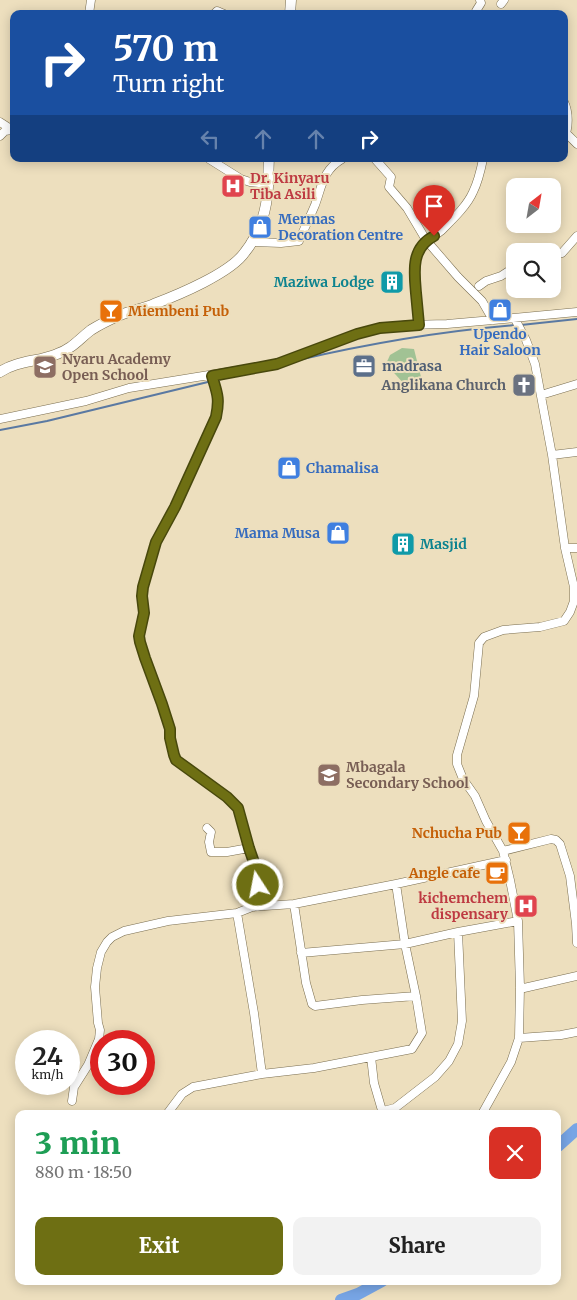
<!DOCTYPE html>
<html lang="en">
<head>
<meta charset="utf-8">
<style>
  :root { --surface:#fff; --page:#f2f2f2; --text:#222; --muted:#767676; --accent:#6e6f13 }
  body { margin:0; font-family:Merriweather,serif; background:var(--page); color:var(--text); height:100vh; display:flex; flex-direction:column; font-size:19px; white-space:nowrap }
  * { box-sizing:border-box; margin:0 }
  p { font-size:16px; color:var(--muted) }
  .icon { flex:none; width:28px; height:28px; fill:none; stroke:currentColor; stroke-width:2; stroke-linecap:round; stroke-linejoin:round }
  .map { position:relative; flex:1; overflow:hidden }
  .details { position:absolute; left:15px; top:1110px; width:546px; height:175px; display:flex; flex-direction:column; background:var(--surface); border-radius:10px; box-shadow:0 2px 12px #0003 }
  .details>* { flex:none }
  .hud { position:absolute; left:10px; top:10px; width:558px; height:152px; border-radius:10px; box-shadow:0 2px 12px #0003; background:#1a4fa0; color:#fff; overflow:hidden }
  .needle { width:32px; rotate:31deg }
  .tools { position:absolute; left:506px; top:178px; display:grid; gap:10px }
  .tools a { display:grid; place-items:center; width:55px; height:55px; border-radius:10px; background:var(--surface); box-shadow:0 2px 12px #0003; font-size:25px }
  .speed { position:absolute; left:15px; top:1030px; display:flex; gap:10px; font-size:25px; font-weight:700; text-align:center }
  .speed>* { display:grid; place-content:center; width:65px; height:65px; border-radius:50%; background:var(--surface); box-shadow:0 2px 12px #0003; line-height:1 }
  .speed small { font-size:12px; font-weight:400 }
  .speed .limit { border:8px solid #d22; background:#fff; color:#111 }
  .pin { position:absolute; display:grid; place-items:center; width:42px; height:42px; color:#fff; margin:-51px -21px; border-radius:50% 50% 50% 0; rotate:-45deg; box-shadow:0 0 5px #0007 }
  .pin .icon { rotate:45deg }
  .me { position:absolute; width:55px; margin:-28px; rotate:349deg; stroke-linejoin:round; filter:drop-shadow(0 0 4px #0008) }
  .turn { display:flex; align-items:center; gap:18px; height:105px; padding:0 20px; font-size:22px }
  .turn .icon { width:65px; height:65px; stroke-width:2.5 }
  .turn b { display:block; font-size:35px; line-height:42px }
  .lanes { display:flex; align-items:center; height:48px; padding:0 20px; background:#0003; justify-content:center; gap:25px; direction:ltr }
  .lanes .off { opacity:.35 }
  .round { display:grid; place-items:center; flex:none; width:52px; height:52px; border-radius:10px; background:var(--page) }
  .head { display:flex; align-items:center; justify-content:space-between; height:85px; padding:0 20px }
  h1 { font-size:30px; font-weight:800; line-height:38px; color:#1e9e55 }
  .action { display:flex; gap:10px; margin-top:auto; padding:10px 20px }
  .action a { flex:1; height:58px; border-radius:10px; background:var(--accent); color:#fff; font-size:20px; font-weight:800; line-height:58px; text-align:center }
  .action a+a { background:var(--page); color:var(--text) }
  .map>svg:first-child { display:block }
  .green { fill:#a1c294 }
  .lines { fill:none; stroke-linecap:round; stroke-linejoin:round }
  .stream { stroke:#5a79a2; stroke-width:2 }
  .river { stroke:#77a5e5; stroke-width:12 }
  .minor-casing { stroke:#7a6e50; stroke-width:9 }
  .tertiary-casing { stroke:#7a6e50; stroke-width:11 }
  .minor { stroke:#fff; stroke-width:8 }
  .tertiary { stroke:#fff; stroke-width:10 }
  .route-casing { stroke:#48480c; stroke-width:12 }
  .route { stroke:#6e6f13; stroke-width:9 }
  .labels { text-anchor:middle; dominant-baseline:central; stroke-width:4; stroke-linejoin:round; paint-order:stroke }
  .health-label { font-size:14px; font-weight:bold; fill:#be3a42; stroke:#eddfbe; text-anchor:start }
  .shop-label { font-size:14px; font-weight:bold; fill:#366cbe; stroke:#eddfbe; text-anchor:start }
  .culture-label { font-size:14px; font-weight:bold; fill:#0d838f; stroke:#eddfbe; text-anchor:end }
  .food-label { font-size:14px; font-weight:bold; fill:#c56008; stroke:#eddfbe; text-anchor:end }
  .education-label { font-size:14px; font-weight:bold; fill:#785e54; stroke:#eddfbe; text-anchor:start }
  .service-label { font-size:14px; font-weight:bold; fill:#4e5e75; stroke:#eddfbe; text-anchor:start }
  .worship-label { font-size:14px; font-weight:bold; fill:#5b616d; stroke:#eddfbe; text-anchor:end }
</style>
</head>
<body>
<div class="map">
<svg width="577" height="1300" viewBox="0 0 577 1300">
  <rect width="100%" height="100%" fill="#eddfbe"/>
  <path class="green" d="M402,348L414,349L421,377L405,385L386,364L390,355Z"/>
  <g class="lines">
    <path class="stream" d="M521,325L577,319
      M294,361C367,344 442,331 517,325
      M217,380L249,372
      M0,430L47,421L212,381"/>
    <path class="river" d="M558,1146L577,1129
      M341,1300L358,1294L382,1281"/>
    <g class="minor-casing">
      <path id="minor" d="M501,4L504,0
        M89,14L91,0
        M214,14L217,11L224,14
        M476,14V11L481,3L480,0
        M564,102C569,112 569,128 564,138
        M0,122L14,131
        M566,133L577,144
        M0,136L5,131L11,130
        M209,159L241,179L250,182L268,184
        M375,159L391,177L389,187L407,208L426,240L458,277L482,301L493,320
        M251,242L281,243L299,241C304,229 310,217 315,205C322,186 323,170 342,159
        M552,255L562,253L577,236
        M479,286L486,281L501,276L515,267
        M419,325C417,305 411,273 417,255C421,242 431,239 441,231C452,220 467,206 473,192C478,182 481,169 483,159
        M212,375C217,393 220,398 215,417L175,507L156,542L145,578L142,596L143,613L139,636L140,642L162,704L169,729L170,738L174,755L177,760L227,797L238,809L249,848L259,877L256,895L252,907
        M541,395L577,384
        M0,419L86,401L129,388L277,364L357,334L380,328L406,325L447,324L493,320L577,312
        M552,455L577,452
        M565,548H577
        M207,828L211,832L209,842L211,852H227L249,848
        M503,851L551,839L556,840L560,844L570,876L576,924L577,943
        M294,904L306,983L312,1004L315,1006L362,1000L416,996
        M237,913L254,1013L262,1074
        M301,953L405,944L458,932L518,921
        M520,987L524,988L577,976
        M519,1038L561,1035L577,1032
        M371,1057L374,1083L383,1114
        M72,1101L74,1087L88,1065L99,1039L100,1030L98,1023L95,987L97,968L101,952L107,942L112,937L124,931L168,921L237,913L252,907L294,904L396,884L506,860
        M383,1111L395,1108L435,1077L449,1061L458,1044L462,1021L458,932
        M167,1114L182,1094L193,1087L262,1074L314,1068L412,1049L422,1033L416,996L405,944L396,884
        M482,1114L511,1062L519,1038L520,987L518,921L510,880L503,851L486,821L475,796L463,779L457,764V755L474,696L479,643L484,637L503,630L540,627L564,621L570,612L574,601V587L565,548L552,455L535,364L526,340L515,319"/>
    </g>
    <g class="tertiary-casing">
      <path id="tertiary" d="M290,14L291,0
        M0,372C18,360 38,362 57,354C73,348 78,340 91,330C99,325 109,320 118,316C129,311 142,309 154,304C178,295 231,273 245,252C257,237 265,216 267,197C269,184 268,171 269,159"/>
    </g>
    <use href="#minor" class="minor"/>
    <use href="#tertiary" class="tertiary"/>
  </g>
  <g class="lines">
    <g class="route-casing">
      <path id="route" d="M258,885L259,877L249,848L238,808L227,797L176,760L174,755L170,738V729L162,704L145,658L140,642L139,636L144,613L142,596L143,587L156,542L175,507L216,417C220,398 217,393 212,376L277,364L357,334L380,328L419,325C418,314 417,303 416,293C414,271 411,248 434,236"/>
    </g>
    <use href="#route" class="route"/>
  </g>
  <defs>
    <g id="hospital-square" transform="scale(1.25)"><rect x="-9" y="-9" width="18" height="18" rx="4" fill="#e0444e" stroke="#eddfbe"/><path d="M-5-5h3v3.5h4V-5h3V5h-3V1.5h-4V5h-3Z" fill="#fff"/></g>
    <g id="shop-square" transform="scale(1.25)"><rect x="-9" y="-9" width="18" height="18" rx="4" fill="#3f7fe0" stroke="#eddfbe"/><path d="M-5-2.5h2.3a2.7 3.5 0 0 1 5.4 0H5L5.5 6h-11ZM-1.5-2.5h3a1.5 2.3 0 0 0-3 0Z" fill="#fff"/></g>
    <g id="building-square" transform="scale(1.25)"><rect x="-9" y="-9" width="18" height="18" rx="4" fill="#0f9aa8" stroke="#eddfbe"/><path d="M-4-6H4V6H1V3H-1V6H-4ZM-2.5-4.3h1.7v1.8h-1.7ZM.8-4.3h1.7v1.8H.8ZM-2.5-1h1.7V.8h-1.7ZM.8-1h1.7V.8H.8Z" fill="#fff"/></g>
    <g id="bar-square" transform="scale(1.25)"><rect x="-9" y="-9" width="18" height="18" rx="4" fill="#e8710a" stroke="#eddfbe"/><path d="M-6-5H6L.8 .8V4.5H3.5V6h-7V4.5H-.8V.8Z" fill="#fff"/></g>
    <g id="office-square" transform="scale(1.25)"><rect x="-9" y="-9" width="18" height="18" rx="4" fill="#5c6f8a" stroke="#eddfbe"/><path d="M-6-3h4V-5.5h4V-3h4V5H-6ZM-1-4.5V-3h2v-1.5ZM-6 0V1H6V0Z" fill="#fff"/></g>
    <g id="school-square" transform="scale(1.25)"><rect x="-9" y="-9" width="18" height="18" rx="4" fill="#8d6e63" stroke="#eddfbe"/><path d="M0-5L7-2L0 1L-7-2ZM-4 1L0 2.5L4 1V4Q0 6-4 4Z" fill="#fff"/></g>
    <g id="church-square" transform="scale(1.25)"><rect x="-9" y="-9" width="18" height="18" rx="4" fill="#6b7280" stroke="#eddfbe"/><path d="M-1.2-6h2.4v3.5h3.3v2.4h-3.3V6h-2.4V-.1h-3.3v-2.4h3.3Z" fill="#fff"/></g>
    <g id="cafe-square" transform="scale(1.25)"><rect x="-9" y="-9" width="18" height="18" rx="4" fill="#e8710a" stroke="#eddfbe"/><path d="M-5.5-4.5H6V0H3Q3 3.5 0 3.5H-2.5Q-5.5 3.5-5.5 0ZM3-3.2v2h1.7v-2ZM-6 4.5H4V6H-6Z" fill="#fff"/></g>
  </defs>
  <g fill-rule="evenodd">
    <use href="#hospital-square" x="233" y="186"/>
    <use href="#shop-square" x="260" y="227"/>
    <use href="#building-square" x="392" y="282"/>
    <use href="#shop-square" x="500" y="310"/>
    <use href="#bar-square" x="111" y="311"/>
    <use href="#office-square" x="364" y="366"/>
    <use href="#school-square" x="45" y="367"/>
    <use href="#church-square" x="524" y="385"/>
    <use href="#shop-square" x="289" y="468"/>
    <use href="#shop-square" x="338" y="533"/>
    <use href="#building-square" x="403" y="544"/>
    <use href="#school-square" x="329" y="775"/>
    <use href="#bar-square" x="519" y="833"/>
    <use href="#cafe-square" x="497" y="873"/>
    <use href="#hospital-square" x="526" y="906"/>
  </g>
  <g class="labels">
    <g class="health-label">
      <text x="250" y="178">Dr. Kinyaru<tspan x="250" dy="16">Tiba Asili</tspan></text>
      <text x="508" y="898" text-anchor="end">kichemchem<tspan x="508" dy="16">dispensary</tspan></text>
    </g>
    <g class="shop-label">
      <text x="278" y="219">Mermas<tspan x="278" dy="16">Decoration Centre</tspan></text>
      <text x="500" y="334" text-anchor="middle">Upendo<tspan x="500" dy="16">Hair Saloon</tspan></text>
      <text x="306" y="468">Chamalisa</text>
      <text x="320" y="533" text-anchor="end">Mama Musa</text>
    </g>
    <g class="culture-label">
      <text x="374" y="282">Maziwa Lodge</text>
      <text x="420" y="544" text-anchor="start">Masjid</text>
    </g>
    <g class="food-label">
      <text x="128" y="311" text-anchor="start">Miembeni Pub</text>
      <text x="502" y="833">Nchucha Pub</text>
      <text x="480" y="873">Angle cafe</text>
    </g>
    <g class="education-label">
      <text x="62" y="359">Nyaru Academy<tspan x="62" dy="16">Open School</tspan></text>
      <text x="346" y="767">Mbagala<tspan x="346" dy="16">Secondary School</tspan></text>
    </g>
    <g class="service-label">
      <text x="382" y="366">madrasa</text>
    </g>
    <g class="worship-label">
      <text x="506" y="385">Anglikana Church</text>
    </g>
  </g>
</svg>
<div class="tools">
<a><svg class="needle" viewBox="-14 -14 28 28"><path d="M0-13l5 13h-10z" fill="#e53935"/><path d="M0 13l5-13h-10z" fill="#767676"/></svg></a>
<a><svg class="icon" aria-label="search" viewBox="0 0 24 24"><circle cx="10" cy="10" r="6"/><path d="M15 15l6 6"/></svg></a>
</div>
<div class="speed"><div>24<small>km/h</small></div><div class="limit">30</div></div>
<div class="pin" style="left:434px;top:236px;background:#d93025"><svg class="icon" aria-label="arrive" viewBox="0 0 24 24"><path d="M6 21V4h12l-3 4 3 4H6"/></svg></div>
<svg class="me" style="left:258px;top:885px" viewBox="-20 -20 40 40"><circle r="17" fill="#6e6f13" stroke="#fff" stroke-width="3"/><path d="M0-11L8 9 0 5-8 9z" fill="#fff"/></svg>
<div class="hud">
<div class="turn"><svg class="icon" aria-label="right" viewBox="0 0 24 24"><path d="M7 20v-9h11M14 6l5 5-5 5"/></svg><div><b>570 m</b>Turn right</div></div>
<div class="lanes"><svg class="icon off" aria-label="left" viewBox="0 0 24 24"><path d="M17 20v-9H6M10 6l-5 5 5 5"/></svg><svg class="icon off" aria-label="ahead" viewBox="0 0 24 24"><path d="M12 20V5M6 11l6-6 6 6"/></svg><svg class="icon off" aria-label="ahead" viewBox="0 0 24 24"><path d="M12 20V5M6 11l6-6 6 6"/></svg><svg class="icon" aria-label="right" viewBox="0 0 24 24"><path d="M7 20v-9h11M14 6l5 5-5 5"/></svg></div>
</div>
<section class="details">
<div class="head"><div><h1>3 min</h1><p>880 m · 18:50</p></div><a class="round" style="background:#d93025;color:#fff"><svg class="icon" aria-label="close" viewBox="0 0 24 24"><path d="M6 6l12 12M18 6L6 18"/></svg></a></div>
<div class="action"><a>Exit</a><a>Share</a></div>
</section>
</div>
</body>
</html>
